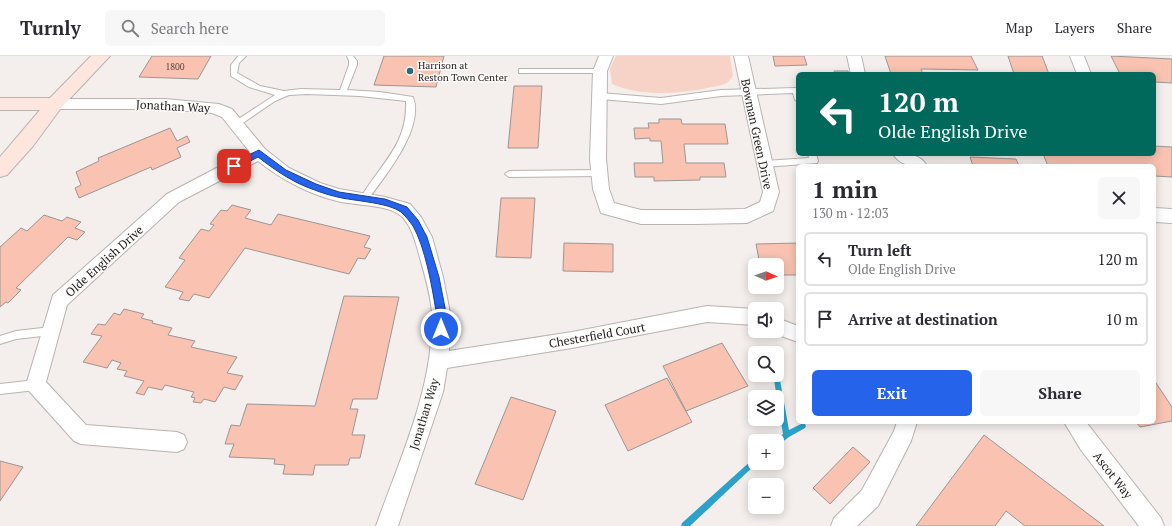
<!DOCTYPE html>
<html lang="en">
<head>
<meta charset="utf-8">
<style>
  :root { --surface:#fff; --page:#f7f7f7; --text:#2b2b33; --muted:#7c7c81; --line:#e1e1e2; --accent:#2563eb }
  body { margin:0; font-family:"PT Serif",serif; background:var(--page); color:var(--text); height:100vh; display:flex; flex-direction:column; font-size:15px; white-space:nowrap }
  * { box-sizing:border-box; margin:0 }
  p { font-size:13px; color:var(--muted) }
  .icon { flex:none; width:22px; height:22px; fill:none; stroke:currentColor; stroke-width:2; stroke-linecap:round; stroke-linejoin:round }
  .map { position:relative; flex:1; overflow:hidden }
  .details { position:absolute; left:796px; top:108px; width:360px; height:260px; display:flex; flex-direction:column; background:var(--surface); border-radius:6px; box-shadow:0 2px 10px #0003 }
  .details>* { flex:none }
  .hud { position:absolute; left:796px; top:16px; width:360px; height:84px; border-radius:6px; box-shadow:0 2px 10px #0003; background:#00695c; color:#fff; overflow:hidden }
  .needle { width:26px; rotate:92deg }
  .tools { position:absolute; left:748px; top:202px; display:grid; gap:8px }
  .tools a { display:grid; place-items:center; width:36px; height:36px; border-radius:6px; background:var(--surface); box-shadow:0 2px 10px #0003; font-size:20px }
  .pin { position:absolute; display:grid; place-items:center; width:34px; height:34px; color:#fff; margin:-17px; border-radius:8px; box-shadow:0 2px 6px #0006 }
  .me { position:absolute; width:44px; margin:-22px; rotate:0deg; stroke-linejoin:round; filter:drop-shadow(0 0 3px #0008) }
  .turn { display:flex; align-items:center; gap:14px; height:84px; padding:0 16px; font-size:18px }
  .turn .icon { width:52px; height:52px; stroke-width:2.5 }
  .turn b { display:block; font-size:28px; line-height:34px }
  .round { display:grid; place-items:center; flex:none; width:42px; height:42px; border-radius:6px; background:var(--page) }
  .headline { display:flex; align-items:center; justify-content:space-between; height:68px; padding:0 16px }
  h1 { font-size:24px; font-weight:700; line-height:30px }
  .button { display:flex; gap:8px; margin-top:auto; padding:8px 16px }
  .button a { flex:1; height:46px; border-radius:6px; background:var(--accent); color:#fff; font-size:16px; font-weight:700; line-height:46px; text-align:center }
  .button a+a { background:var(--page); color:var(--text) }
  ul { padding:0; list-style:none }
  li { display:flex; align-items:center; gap:12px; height:54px; margin:0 8px 6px; padding:0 8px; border:2px solid var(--line); border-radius:6px }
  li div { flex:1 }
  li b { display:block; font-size:15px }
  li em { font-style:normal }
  header { display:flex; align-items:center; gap:24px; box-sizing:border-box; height:56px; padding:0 20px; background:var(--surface); border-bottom:1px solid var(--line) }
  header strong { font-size:19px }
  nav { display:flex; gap:22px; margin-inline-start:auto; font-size:14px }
  .search { width:280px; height:36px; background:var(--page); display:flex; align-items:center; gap:10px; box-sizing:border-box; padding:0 14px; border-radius:6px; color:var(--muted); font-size:15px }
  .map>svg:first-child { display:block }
  .green { fill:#f6d2c7 }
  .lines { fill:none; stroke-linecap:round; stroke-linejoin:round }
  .stream { fill:#2da2c8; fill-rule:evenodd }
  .building { fill:#f9c2b1; stroke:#9c9694 }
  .lane-casing { stroke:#b9b3b1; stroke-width:2 }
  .street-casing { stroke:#b9b3b1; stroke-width:2 }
  .secondary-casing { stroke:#b9b3b1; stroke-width:2 }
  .lane { fill:#fff; fill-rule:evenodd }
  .street { fill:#fff; fill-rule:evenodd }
  .secondary { fill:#fde6de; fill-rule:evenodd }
  .route { fill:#2563eb; stroke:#184099 }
  .poi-dot { fill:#2d6b81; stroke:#fefcfb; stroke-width:1.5 }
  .labels { text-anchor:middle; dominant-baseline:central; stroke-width:3; stroke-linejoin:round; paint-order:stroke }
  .far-number-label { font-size:9px; fill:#554640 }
  .far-poi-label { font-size:10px; fill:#1e1c1b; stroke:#fefcfb; text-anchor:start }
  .street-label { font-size:12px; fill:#1e1c1b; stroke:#fefcfb }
</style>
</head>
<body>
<header>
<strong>Turnly</strong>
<div class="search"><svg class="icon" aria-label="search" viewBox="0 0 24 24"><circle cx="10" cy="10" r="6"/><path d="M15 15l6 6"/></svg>Search here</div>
<nav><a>Map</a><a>Layers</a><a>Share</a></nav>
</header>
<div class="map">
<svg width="1172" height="470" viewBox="0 0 1172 470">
  <rect width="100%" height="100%" fill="#f4eeec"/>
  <path class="green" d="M616,0H730L733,20C731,22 729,25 727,27C723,29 717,30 712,31C681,38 642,41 612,28L610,13Z"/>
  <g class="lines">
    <path class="stream" d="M777,321L779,322L780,324L789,374L803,367L805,368L806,370L805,372L789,381L777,390V385H775L783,378L774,324L775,322Z
      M755,402V407H757L690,470H681L682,467L753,403Z"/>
  </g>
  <path class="building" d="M152,0H211L198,23L139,21Z
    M384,0H444L436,31L374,29Z
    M773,0H804L807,9L775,10Z
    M885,0H971L978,14L921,13L923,18H891Z
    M1008,0H1042L1049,18H1014Z
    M1111,0L1172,3V27L1154,26V18H1120Z
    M834,15H848L849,18H835Z
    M514,30H542L538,92H508Z
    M659,63H681L682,68H725L728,88H684L686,107H724L726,121H700V124L654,125V121H635L634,107H663L661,85H650V82L635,83L634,72H649L648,67H659Z
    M170,72L177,85L187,80L190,86L177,92L181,101L152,114L151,111L79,142L75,132L81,129L76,116L99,105L98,102Z
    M1154,90L1172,91V121L1154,120V110H1048L1043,98H1154Z
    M970,101L1016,103L1019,110H973Z
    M501,142H535L531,202L496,201Z
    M232,149L251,154L245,162L271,169L278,158L370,180L364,191L371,193L365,203L358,202L349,218L245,192L209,242L194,238L189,245L179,243L183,236L165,231L185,204L179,202L201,173L209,175L214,169L210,168L221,154L227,155Z
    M44,159L62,165L67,161L81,166L75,172L85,176L77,184L68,181L16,232L21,234L8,247L6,246L0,251V191L21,172L27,175Z
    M564,187L613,188V216L563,215Z
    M798,187V219H777V209H760L756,188Z
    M344,240L399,241L377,343H353L350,353H358L352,379H365L360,402H350L348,409H315L313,419L283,418L285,409L274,408L275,403L229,401L234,388H225L231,369L240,370L247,348L315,350Z
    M124,253L144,258L141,262L153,265L152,267L172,272L168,279L195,285L191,291L237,301L227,317L243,320L235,334L224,331L215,346L204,343L201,347L193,346L195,342L191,341L194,336L165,329L162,334L148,331L144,339L136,337L144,325L124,320L127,315L117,313L121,307L112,304L107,312L83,306L102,280L91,278L98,268L105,269L114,257L120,259Z
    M722,287L748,330L686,355L663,310Z
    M667,322L692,366L628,395L605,349Z
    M1154,324L1172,351V365L1140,371L1136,366H1154Z
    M511,341L556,355L523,444L475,428Z
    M984,379L1104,470H1025L1006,455L995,470H916Z
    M853,391L870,406L830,448L813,432Z
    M0,405L23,411L0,445Z"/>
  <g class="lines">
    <g class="lane-casing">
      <path id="lane" d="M238,0H246L239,7L237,17L260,30L284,35L301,33L340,34L349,9V5L347,0H353L357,5V9L347,34L380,36L413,41C425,73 384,121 367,145L364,146L360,143C380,108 408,89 406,45L360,40L307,38L289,39L275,45L237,71L233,68L234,66L275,39L249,31L231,20V9Z
        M519,13H600L604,15L600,17H519Z
        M796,32H798V45L795,44L793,37L721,40L661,48L600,43L596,40L600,37L661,42L721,34Z
        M808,98H816L818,105L817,107L765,111L761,108L765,105L809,102Z
        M600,114L604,117L600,120L509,121L505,118L509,115Z
        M51,271L54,272L56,275L54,278L51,279L16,283L0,288V280L16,275Z
        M36,324L39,326L41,329L39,332L36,334L0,338V328Z"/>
    </g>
    <g class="street-casing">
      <path id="street" d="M599,0H613L607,15L606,103L609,133L614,147L641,154H695L745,153L760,146L763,136L734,0H748L779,136L773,155L747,167L695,168H641L601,157L593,133L590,103L593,15Z
        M847,0H861L865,18H851Z
        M1070,0H1084L1091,18H1077Z
        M55,43H165L219,48L232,53L265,93L289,112L320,127L339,133L385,141L410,148L421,161L432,181L443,221L450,257L449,295L572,276L707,250L755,253V269L707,266L572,292L447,312L443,336L398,470H376C400,402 434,331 432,258C431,240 425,220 420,202C416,188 411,165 397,157C382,149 358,149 341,146C310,139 282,124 258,105L179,146L67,249L46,326L86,369L177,376L184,379L187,386L184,393L177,396L81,388L74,385L29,335L26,329L53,239L167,138L249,95L222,61L212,57L165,53H55L50,52L48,48L50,44Z
        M893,98C906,98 920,97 927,110C914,110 901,111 893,98Z
        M1154,152L1172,153V167L1154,166Z
        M777,262L798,270V286L770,276L777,275Z
        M897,366H917L911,385L878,450L857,470H831L834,462L862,434L894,375Z
        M1064,366H1086L1161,462L1164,470H1139L1081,394Z"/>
    </g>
    <g class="secondary-casing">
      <path id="secondary" d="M91,0H110L61,52L33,90L7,119L0,121V101L40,54H0V42H50Z"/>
    </g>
    <use href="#lane" class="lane"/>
    <use href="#street" class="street"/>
    <use href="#secondary" class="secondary"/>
  </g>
  <path class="route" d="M259,94L286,114L316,128L339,136L385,143L407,151L418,164L427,181L439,221L446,257L444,276L441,277L437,276C434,269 437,262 436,255C432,230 425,191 413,170C410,166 405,159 401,156C389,147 357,145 342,142C332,140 322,137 312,133C292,126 275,114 258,101L237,112H231V107Z"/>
  <circle class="poi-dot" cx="410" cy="15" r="4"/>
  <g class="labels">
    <g class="far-number-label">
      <text x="175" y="11">1800</text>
    </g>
    <g class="far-poi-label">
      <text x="418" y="9">Harrison at<tspan x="418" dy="12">Reston Town Center</tspan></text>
    </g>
    <g class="street-label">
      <text transform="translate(173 50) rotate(3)">Jonathan Way</text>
      <text transform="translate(757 78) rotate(78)">Bowman Green Drive</text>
      <text transform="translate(104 205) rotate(-42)">Olde English Drive</text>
      <text transform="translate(597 279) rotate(-10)">Chesterfield Court</text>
      <text transform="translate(424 358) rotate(-73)">Jonathan Way</text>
      <text transform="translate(1113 419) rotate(52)">Ascot Way</text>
    </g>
  </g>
</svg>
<div class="tools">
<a><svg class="needle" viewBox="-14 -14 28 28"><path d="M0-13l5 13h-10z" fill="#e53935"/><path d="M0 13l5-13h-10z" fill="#7c7c81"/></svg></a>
<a><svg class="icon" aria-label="sound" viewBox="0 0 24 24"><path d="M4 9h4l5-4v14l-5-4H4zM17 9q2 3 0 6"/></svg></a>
<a><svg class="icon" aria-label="search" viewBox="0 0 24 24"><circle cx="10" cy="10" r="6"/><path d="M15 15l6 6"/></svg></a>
<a><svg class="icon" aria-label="layers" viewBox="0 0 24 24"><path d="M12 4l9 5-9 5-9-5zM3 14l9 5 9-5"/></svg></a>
<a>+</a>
<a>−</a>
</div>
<div class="pin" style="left:234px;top:110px;background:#d93025"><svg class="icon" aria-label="arrive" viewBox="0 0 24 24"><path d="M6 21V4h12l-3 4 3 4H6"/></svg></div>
<svg class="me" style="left:441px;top:273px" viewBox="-20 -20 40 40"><circle r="17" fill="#2563eb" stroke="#fff" stroke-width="3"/><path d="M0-11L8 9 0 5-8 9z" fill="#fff"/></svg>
<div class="hud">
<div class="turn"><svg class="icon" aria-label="left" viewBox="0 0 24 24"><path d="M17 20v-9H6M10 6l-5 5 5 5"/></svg><div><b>120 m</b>Olde English Drive</div></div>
</div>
<section class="details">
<div class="headline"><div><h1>1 min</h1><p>130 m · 12:03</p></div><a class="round"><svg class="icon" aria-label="close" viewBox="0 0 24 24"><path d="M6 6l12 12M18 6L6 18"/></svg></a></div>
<ul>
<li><svg class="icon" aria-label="left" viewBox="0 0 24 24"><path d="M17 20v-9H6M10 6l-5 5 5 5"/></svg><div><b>Turn left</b><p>Olde English Drive</p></div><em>120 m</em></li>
<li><svg class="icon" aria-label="arrive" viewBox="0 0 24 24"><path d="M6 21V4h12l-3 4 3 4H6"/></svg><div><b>Arrive at destination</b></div><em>10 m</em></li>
</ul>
<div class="button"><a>Exit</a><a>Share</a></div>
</section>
</div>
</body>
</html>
